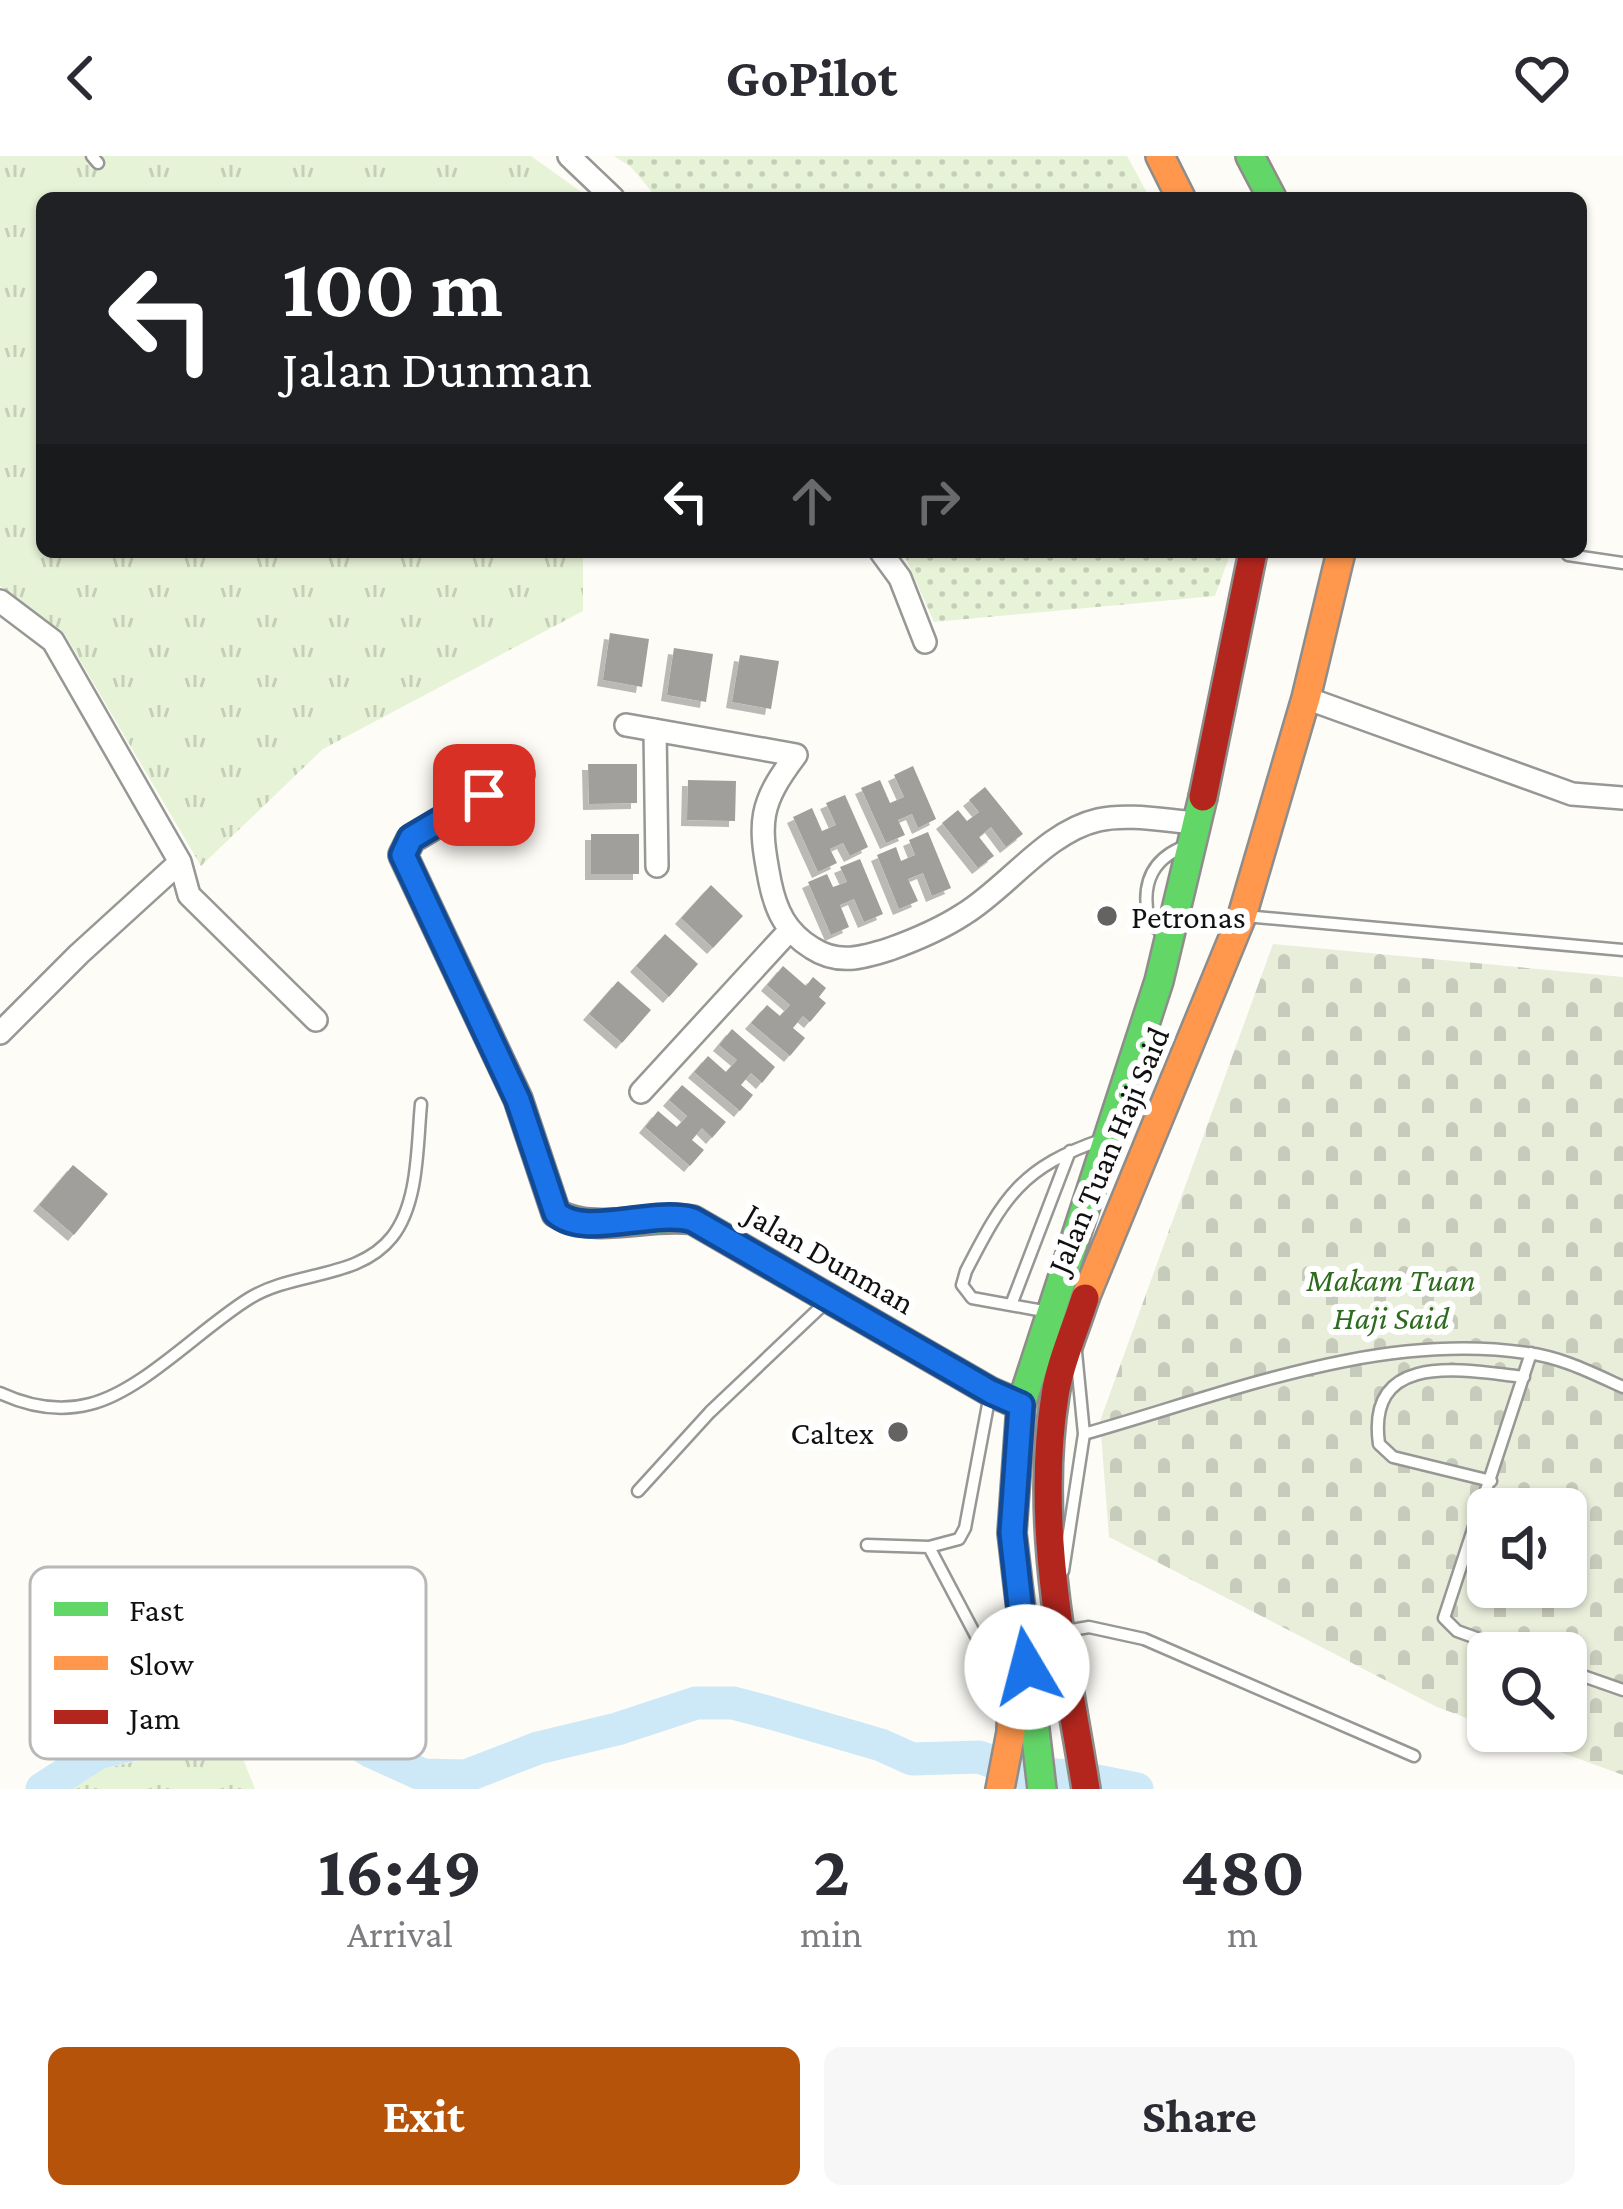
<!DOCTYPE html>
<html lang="en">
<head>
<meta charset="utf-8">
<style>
  :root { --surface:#fff; --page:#f7f7f7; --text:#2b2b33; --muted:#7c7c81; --accent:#b45309 }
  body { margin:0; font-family:"Crimson Pro",serif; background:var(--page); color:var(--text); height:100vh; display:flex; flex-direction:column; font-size:45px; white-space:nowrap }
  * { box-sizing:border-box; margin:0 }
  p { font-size:39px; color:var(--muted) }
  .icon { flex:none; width:66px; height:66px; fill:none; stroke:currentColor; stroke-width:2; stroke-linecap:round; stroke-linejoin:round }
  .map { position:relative; height:1633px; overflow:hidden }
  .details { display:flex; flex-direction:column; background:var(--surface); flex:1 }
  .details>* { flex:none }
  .hud { position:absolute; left:36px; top:36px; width:1551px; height:366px; border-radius:18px; box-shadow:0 3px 9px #0004; background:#202124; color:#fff; overflow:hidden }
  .controls { position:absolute; left:1467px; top:1332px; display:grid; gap:24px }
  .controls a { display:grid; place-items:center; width:120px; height:120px; border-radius:18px; background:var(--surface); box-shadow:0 3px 9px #0004; font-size:60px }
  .pin { position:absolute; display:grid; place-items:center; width:102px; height:102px; color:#fff; margin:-51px; border-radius:24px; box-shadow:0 6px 18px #0006 }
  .me { position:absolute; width:132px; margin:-66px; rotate:352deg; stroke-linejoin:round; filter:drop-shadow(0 0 9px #0008) }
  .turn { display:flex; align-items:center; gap:42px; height:252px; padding:0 48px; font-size:54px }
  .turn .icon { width:156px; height:156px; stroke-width:2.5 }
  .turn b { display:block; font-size:84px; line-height:102px }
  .lanes { display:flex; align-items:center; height:114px; padding:0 48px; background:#0003; justify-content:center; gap:60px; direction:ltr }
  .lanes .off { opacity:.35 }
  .eta { display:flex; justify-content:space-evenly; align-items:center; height:204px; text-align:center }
  .eta b { font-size:72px; font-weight:700; line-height:84px }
  .action { display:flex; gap:24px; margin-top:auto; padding:24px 48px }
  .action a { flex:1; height:138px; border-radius:18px; background:var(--accent); color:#fff; font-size:48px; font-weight:700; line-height:138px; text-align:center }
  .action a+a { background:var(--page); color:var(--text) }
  header { display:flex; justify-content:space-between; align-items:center; height:156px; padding:0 48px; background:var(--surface); font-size:54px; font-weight:700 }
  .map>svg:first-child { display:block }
  .grass { fill:url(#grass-dots) }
  .cemetery { fill:url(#cemetery-stones); fill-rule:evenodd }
  .park { fill:url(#park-tufts) }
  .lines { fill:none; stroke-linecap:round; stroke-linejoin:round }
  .river { stroke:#cde8f7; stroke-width:33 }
  .building { fill:#a19f9c; filter:url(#shadow) }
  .lane-casing { stroke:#979795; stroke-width:15 }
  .street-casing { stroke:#979795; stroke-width:26 }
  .fast-casing { stroke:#8e8d8b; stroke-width:32 }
  .slow-casing { stroke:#8e8d8b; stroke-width:32 }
  .jam-casing { stroke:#8e8d8b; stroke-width:32 }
  .lane { stroke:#fffffe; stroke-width:10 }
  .street { stroke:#fffffe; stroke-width:21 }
  .fast { stroke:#63d668; stroke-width:27 }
  .slow { stroke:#ff974d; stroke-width:27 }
  .jam { stroke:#b3261e; stroke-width:27 }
  .route-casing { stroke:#114b97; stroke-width:30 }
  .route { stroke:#1a73e8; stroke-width:21 }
  .poi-dot { fill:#646362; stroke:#fff; stroke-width:4.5 }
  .labels { text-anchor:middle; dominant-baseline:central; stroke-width:12; stroke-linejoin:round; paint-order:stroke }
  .poi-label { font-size:33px; fill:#111; stroke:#fff; text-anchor:start }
  .street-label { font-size:33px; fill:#111; stroke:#fff }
  .park-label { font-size:33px; font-style:italic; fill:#2f6b1f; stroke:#fff }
  .key { fill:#fff; stroke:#b8b8b8; stroke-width:3 }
  .key-label { font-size:33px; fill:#111 }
</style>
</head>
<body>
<header><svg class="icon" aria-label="back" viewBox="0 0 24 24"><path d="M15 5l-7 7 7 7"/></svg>GoPilot<svg class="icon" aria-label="heart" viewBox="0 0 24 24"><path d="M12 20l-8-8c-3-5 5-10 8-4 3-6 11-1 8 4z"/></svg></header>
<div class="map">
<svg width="1623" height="1633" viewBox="0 0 1623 1633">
  <defs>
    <pattern id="grass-dots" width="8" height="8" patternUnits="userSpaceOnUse" patternTransform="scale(3)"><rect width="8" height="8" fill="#e7f3d7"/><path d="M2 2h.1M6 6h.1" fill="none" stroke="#c5cfb8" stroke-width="1.8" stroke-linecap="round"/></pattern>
    <pattern id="cemetery-stones" width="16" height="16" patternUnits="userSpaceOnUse" patternTransform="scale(3)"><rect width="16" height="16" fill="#e9eedb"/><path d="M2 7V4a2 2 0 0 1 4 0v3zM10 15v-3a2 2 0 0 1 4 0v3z" fill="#c7cbbb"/></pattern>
    <pattern id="park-tufts" width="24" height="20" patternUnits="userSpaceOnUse" patternTransform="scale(3)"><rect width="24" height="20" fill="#e7f3d7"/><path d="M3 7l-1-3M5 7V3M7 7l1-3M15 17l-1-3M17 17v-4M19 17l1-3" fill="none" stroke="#c5cfb8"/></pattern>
    <filter id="shadow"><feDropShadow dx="-6" dy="6" stdDeviation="0" flood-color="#0004"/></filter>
  </defs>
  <rect width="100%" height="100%" fill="#fdfcf7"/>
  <path class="grass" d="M614,0H1127L1150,42H657L631,11Z
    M903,396H1231L1215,440L934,466Z"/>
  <path class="cemetery" d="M1273,788L1623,821V1619L1503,1575H1566V1497H1488V1570L1437,1551L1109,1381L1100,1265ZM1488,1353H1566V1431H1488Z"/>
  <path class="park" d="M0,0H531L580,35L587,42H42V396H583V455L323,593L201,710L64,477L0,430Z
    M235,1583L255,1633H64L93,1615Z"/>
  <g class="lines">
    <path class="river" d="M42,1633L98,1597L191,1575L267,1563L327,1569L372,1596L423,1619L466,1620L538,1592L617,1573L696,1547H733L771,1557L881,1589L912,1603L979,1601L1023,1617L1071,1620L1137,1633"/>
  </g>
  <path class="building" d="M610,477L649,483L642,531L603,524Z
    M674,492L713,498L706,546L667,539Z
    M740,499L779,505L771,553L732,546Z
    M588,608H637V647L589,648Z
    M913,610L936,663L918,672L912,658L898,664L905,679L886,687L861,632L880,624L890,647L904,641L894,619Z
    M688,624L736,625L735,665L687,664Z
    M985,631L1023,678L1006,691L991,671L979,681L994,700L978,712L942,667L958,654L967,665L979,656L969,644Z
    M845,639L868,691L850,700L843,687L830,693L837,707L818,716L793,661L812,652L822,675L836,669L826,647Z
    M928,676L951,732L932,740L923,717L908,723L918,745L899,753L877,699L896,691L901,705L915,699L909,684Z
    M591,678H639V718H591Z
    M860,703L883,758L864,766L854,743L840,749L849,771L831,779L808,726L827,718L833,731L847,726L840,711Z
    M711,729L743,760L713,792L681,762Z
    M665,778L698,808L669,841L636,810Z
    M783,810L806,830L813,821L826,832L819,841L826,847L810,866L803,860L793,872L805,882L790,900L751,867L767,849L780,860L790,849L767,829Z
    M618,825L651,854L622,887L589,858Z
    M732,873L775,911L762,927L751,917L741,929L753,939L740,955L694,916L708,900L726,916L737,904L719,889Z
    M682,929L726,966L712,982L702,972L692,984L704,994L690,1010L645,971L658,955L677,971L687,960L669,944Z
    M73,1009L108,1038L74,1079L39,1049Z"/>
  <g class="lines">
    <g class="lane-casing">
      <path id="lane" d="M92,0L98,7
        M1568,399L1623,407
        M1245,760L1623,794
        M1167,782L1149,765C1140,725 1154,700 1191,688
        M1011,1149L1070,995
        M1049,1156L972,1142L962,1129L966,1115C1004,1041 1021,1011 1104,983
        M0,1237C28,1250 59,1256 90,1248C143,1235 202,1171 250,1142C294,1115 359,1123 392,1081C419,1047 417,989 421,948
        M1084,1278C1226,1238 1377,1175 1527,1197C1561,1201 1592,1217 1623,1231
        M1491,1325L1393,1301L1379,1288C1366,1194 1463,1214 1524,1221
        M638,1335L710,1256L826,1146
        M867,1389L929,1391L959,1383L965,1372L990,1238
        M929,1391L985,1497L1010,1515
        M1063,1415L1084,1278L1076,1196
        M1060,1476L1089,1471L1144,1483L1414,1600
        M1518,1497L1457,1475L1444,1462L1531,1197
        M1566,1514L1623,1534"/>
    </g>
    <g class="street-casing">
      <path id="street" d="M569,0L613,42
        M881,396L900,422L925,486
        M0,445L53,485L180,706L189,739L316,864
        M1306,542L1572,638L1623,642
        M626,569L796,599C759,648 758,665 770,726C776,755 786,776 812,792C838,809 862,802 890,793C915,784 941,773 964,758C1008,731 1046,676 1098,664C1128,657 1167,665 1198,667
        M655,574L657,710
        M0,877L79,798L180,706
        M641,936L788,776"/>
    </g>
    <g class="fast-casing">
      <path id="fast" d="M1250,0L1272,42
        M520,618L411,683L403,699L518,943L556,1057C596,1080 649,1057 693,1064L991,1236L1021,1249
        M1042,1633L1012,1377L1021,1249L1159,825L1203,641"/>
    </g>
    <g class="slow-casing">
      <path id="slow" d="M1160,0L1181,42
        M1085,1142L1242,760L1306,542L1341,396
        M1000,1633L1011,1576L1013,1507"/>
    </g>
    <g class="jam-casing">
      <path id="jam" d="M1203,641L1253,396
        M1085,1142C1075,1174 1060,1207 1055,1239C1034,1371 1065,1503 1086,1633"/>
    </g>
    <use href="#lane" class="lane"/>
    <use href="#street" class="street"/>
    <use href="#fast" class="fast"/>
    <use href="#slow" class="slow"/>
    <use href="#jam" class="jam"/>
  </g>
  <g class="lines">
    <g class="route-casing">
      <path id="route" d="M484,639L411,682L403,699L518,944L556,1057C585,1083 653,1052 693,1064L991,1236L1021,1249L1012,1377L1027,1511"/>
    </g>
    <use href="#route" class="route"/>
  </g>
  <g class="poi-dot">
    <circle cx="1107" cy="760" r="12"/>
    <circle cx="898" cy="1276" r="12"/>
  </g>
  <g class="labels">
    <g class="poi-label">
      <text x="1131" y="760">Petronas</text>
      <text x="874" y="1276" text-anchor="end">Caltex</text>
    </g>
    <g class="street-label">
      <text transform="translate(1108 994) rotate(-67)">Jalan Tuan Haji Said</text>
      <text transform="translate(830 1102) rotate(30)">Jalan Dunman</text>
    </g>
    <g class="park-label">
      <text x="1391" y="1123">Makam Tuan<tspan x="1391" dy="38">Haji Said</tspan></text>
    </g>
  </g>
  <rect x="30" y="1411" width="396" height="192" rx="18" class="key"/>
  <rect x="54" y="1446" width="54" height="14" fill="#63d668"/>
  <rect x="54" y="1500" width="54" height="14" fill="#ff974d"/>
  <rect x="54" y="1554" width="54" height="14" fill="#b3261e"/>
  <g class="key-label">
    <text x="129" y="1465">Fast</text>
    <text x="129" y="1519">Slow</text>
    <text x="129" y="1573">Jam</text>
  </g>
</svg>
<div class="controls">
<a><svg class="icon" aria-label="sound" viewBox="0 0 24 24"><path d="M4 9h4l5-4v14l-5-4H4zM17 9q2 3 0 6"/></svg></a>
<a><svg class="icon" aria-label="search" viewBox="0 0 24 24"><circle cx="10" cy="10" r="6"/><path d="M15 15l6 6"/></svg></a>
</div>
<div class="pin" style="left:484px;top:639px;background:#d93025"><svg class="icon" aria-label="arrive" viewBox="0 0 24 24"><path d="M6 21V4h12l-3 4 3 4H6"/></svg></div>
<svg class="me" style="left:1027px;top:1511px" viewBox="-20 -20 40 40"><circle r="19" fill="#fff"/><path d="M0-13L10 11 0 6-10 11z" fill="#1a73e8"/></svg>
<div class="hud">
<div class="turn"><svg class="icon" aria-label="left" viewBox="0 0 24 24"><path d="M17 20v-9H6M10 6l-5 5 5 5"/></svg><div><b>100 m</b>Jalan Dunman</div></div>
<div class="lanes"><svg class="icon" aria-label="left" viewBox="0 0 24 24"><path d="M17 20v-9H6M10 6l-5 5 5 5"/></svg><svg class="icon off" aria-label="ahead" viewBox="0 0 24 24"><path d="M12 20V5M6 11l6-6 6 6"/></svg><svg class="icon off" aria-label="right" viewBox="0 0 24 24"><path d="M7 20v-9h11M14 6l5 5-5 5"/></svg></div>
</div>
</div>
<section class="details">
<div class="eta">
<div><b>16:49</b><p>Arrival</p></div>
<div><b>2</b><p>min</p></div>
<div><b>480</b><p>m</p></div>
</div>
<div class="action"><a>Exit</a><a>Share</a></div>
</section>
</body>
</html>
